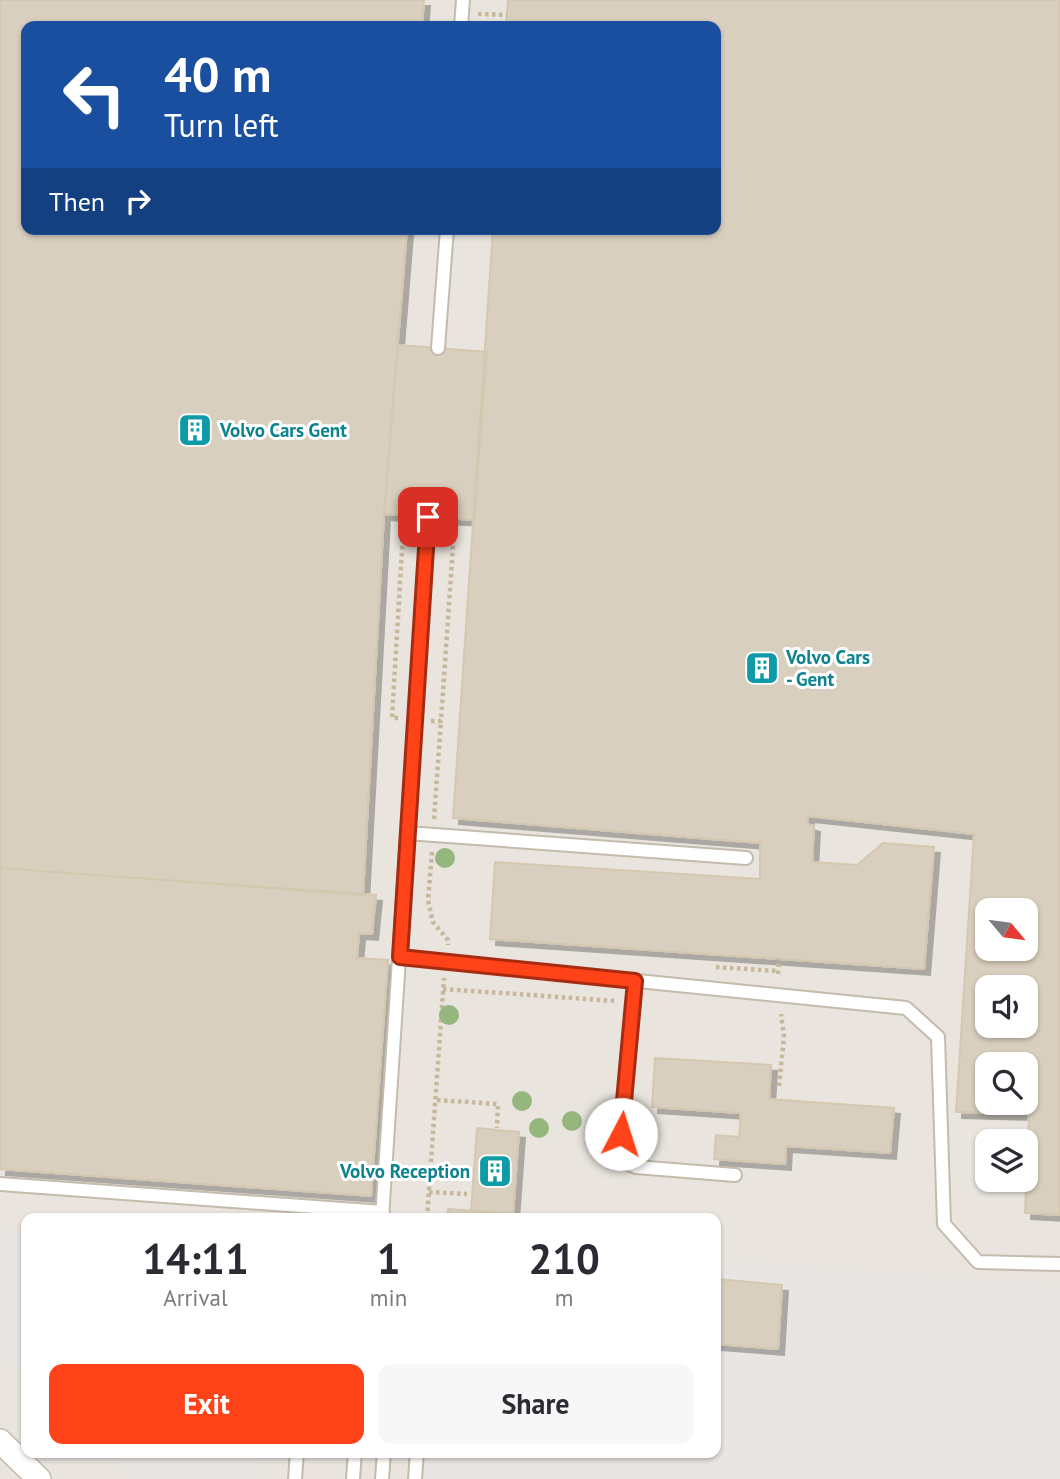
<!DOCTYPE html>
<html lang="en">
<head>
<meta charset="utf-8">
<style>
  :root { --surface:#fff; --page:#f7f7f7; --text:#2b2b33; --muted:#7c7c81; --accent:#ff4218 }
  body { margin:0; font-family:"PT Sans",sans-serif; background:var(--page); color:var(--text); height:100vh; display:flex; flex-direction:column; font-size:26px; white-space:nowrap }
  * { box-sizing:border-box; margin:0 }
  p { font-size:23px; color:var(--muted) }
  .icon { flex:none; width:38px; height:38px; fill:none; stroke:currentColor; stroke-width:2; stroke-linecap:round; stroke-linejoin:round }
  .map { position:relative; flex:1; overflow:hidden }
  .drawer { position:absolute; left:21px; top:1213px; width:700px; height:245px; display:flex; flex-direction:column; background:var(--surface); border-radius:14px; box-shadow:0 2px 5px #0004 }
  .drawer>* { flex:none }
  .hud { position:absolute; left:21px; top:21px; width:700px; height:214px; border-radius:14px; box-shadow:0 2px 5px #0004; background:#1a4fa0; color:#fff; overflow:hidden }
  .needle { width:46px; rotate:119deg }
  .buttons { position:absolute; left:975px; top:898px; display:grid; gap:14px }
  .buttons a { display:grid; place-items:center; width:63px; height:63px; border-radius:14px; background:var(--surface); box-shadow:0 2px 5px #0004; font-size:35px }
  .pin { position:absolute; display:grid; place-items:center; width:60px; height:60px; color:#fff; margin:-30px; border-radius:14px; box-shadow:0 4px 10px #0006 }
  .me { position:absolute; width:77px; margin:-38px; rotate:5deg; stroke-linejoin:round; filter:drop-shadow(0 0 5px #0008) }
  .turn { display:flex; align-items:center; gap:24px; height:147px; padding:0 28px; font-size:32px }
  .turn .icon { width:91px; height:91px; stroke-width:2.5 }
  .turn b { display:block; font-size:49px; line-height:60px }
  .then { display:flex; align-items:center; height:66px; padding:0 28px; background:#0003; gap:14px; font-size:26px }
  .eta { display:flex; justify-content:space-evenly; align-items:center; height:119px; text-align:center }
  .eta b { font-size:42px; font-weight:600; line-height:49px }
  .primary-button { display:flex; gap:14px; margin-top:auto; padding:14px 28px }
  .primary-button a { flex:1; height:80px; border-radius:14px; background:var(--accent); color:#fff; font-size:28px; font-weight:600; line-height:80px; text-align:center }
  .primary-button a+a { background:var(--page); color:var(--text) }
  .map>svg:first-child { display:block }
  .industrial { fill:#e9e4de; fill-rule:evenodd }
  .parking { fill:#e8e5e2 }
  .building { fill:#d9cfbe; stroke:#d5c8b0; stroke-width:2; fill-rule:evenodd; filter:url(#shadow) }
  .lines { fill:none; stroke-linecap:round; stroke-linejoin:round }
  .lane-casing { stroke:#c3bbab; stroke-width:16 }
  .street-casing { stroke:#c3bbab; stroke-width:26 }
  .path { stroke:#c6b89b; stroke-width:4.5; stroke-dasharray:3.5 3.5; stroke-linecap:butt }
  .lane { stroke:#fff; stroke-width:12 }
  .street { stroke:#fff; stroke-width:23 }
  .tree { fill:#95b67d }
  .route-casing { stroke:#a62b10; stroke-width:18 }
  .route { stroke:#ff4218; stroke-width:12 }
  .labels { text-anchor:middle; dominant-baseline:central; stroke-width:6; stroke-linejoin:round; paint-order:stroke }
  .culture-label { font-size:19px; font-weight:bold; fill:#0d838f; stroke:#fff; text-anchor:start }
</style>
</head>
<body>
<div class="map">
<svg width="1060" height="1479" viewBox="0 0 1060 1479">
  <defs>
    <filter id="shadow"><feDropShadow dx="6" dy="6" stdDeviation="0" flood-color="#0004"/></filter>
  </defs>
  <rect width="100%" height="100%" fill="#f6f3ea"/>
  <path class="industrial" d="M0,0H1060V1479H0ZM26,26H716V229H26ZM987,910H1026V948H987ZM987,987H1026V1026H987ZM987,1064H1026V1102H987ZM987,1141H1026V1180H987ZM26,1218H716V1452H26Z"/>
  <path class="parking" d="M0,1231L26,1233V1377L0,1352Z
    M716,1261L1060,1286V1479H423L425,1453L716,1452Z
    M107,1453H258L256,1479H135Z"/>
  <path class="building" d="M0,0H424L422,26H26V229H407L384,514L363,895L0,868Z
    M508,0H1060V1215L1025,1213L1029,1114L956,1112L974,834L808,816L807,824L814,826L812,862L857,865L883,843L934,847L924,969L490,939L495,862L760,879V843L453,818L493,229H716V26H506ZM987,910H1026V948H987ZM987,987H1026V1026H987ZM987,1064H1026V1102H987Z
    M398,345L487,352L474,520L384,514Z
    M0,868L376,895L372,934L359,933L357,958L388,960L371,1196L0,1169Z
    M655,1058L771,1065L769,1099L894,1108L890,1153L786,1146L785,1164L714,1159L716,1135L739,1137L741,1113L652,1107Z
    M477,1128L519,1132L513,1214L471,1211Z
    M448,1209L513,1214L566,1218H447Z
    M716,1279L782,1285L778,1349L716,1344Z"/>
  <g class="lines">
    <g class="lane-casing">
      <path id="lane" d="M461,26L463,0
        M438,348L447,229
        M407,833L746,858
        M400,957L906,1008L938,1037L944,1224L978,1262L1060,1264
        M635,981L619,1160L636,1167L735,1175
        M0,1184L383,1212
        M382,1218L428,517
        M295,1479L297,1452
        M353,1479L355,1452
        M382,1479L384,1452
        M415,1479L417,1452"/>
    </g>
    <g class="street-casing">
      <path id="street" d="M0,1441L39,1479"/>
    </g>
    <path class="path" d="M478,14L507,15
      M398,718H392L404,516
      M431,721H441L454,532L446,531
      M434,819L441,721
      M432,852L428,900L433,922L448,940V945
      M716,967L778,971
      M778,974L779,959
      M443,989L616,1001
      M779,1086L784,1037L781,1014
      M437,1100L498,1104L497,1128
      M429,1192L467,1194
      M427,1218L444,978"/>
    <use href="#lane" class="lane"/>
    <use href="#street" class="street"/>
  </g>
  <g class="tree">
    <circle cx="445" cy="858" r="10"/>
    <circle cx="449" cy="1015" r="10"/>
    <circle cx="522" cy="1101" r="10"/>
    <circle cx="572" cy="1121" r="10"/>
    <circle cx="539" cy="1128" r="10"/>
  </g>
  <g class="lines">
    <g class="route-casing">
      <path id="route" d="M428,517L400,957L635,981L621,1134"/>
    </g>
    <use href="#route" class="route"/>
  </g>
  <defs>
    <g id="building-square" transform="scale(1.75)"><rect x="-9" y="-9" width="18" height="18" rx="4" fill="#0f9aa8" stroke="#fff"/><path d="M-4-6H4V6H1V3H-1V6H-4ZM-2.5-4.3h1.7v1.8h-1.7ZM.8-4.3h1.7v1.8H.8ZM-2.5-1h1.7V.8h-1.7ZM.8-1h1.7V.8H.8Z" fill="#fff"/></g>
  </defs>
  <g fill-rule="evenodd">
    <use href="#building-square" x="195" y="430"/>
    <use href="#building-square" x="762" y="668"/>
    <use href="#building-square" x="495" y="1171"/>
  </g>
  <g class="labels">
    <g class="culture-label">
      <text x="220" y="430">Volvo Cars Gent</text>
      <text x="786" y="657">Volvo Cars<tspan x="786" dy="22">- Gent</tspan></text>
      <text x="470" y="1171" text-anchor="end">Volvo Reception</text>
    </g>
  </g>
</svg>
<div class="buttons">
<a><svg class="needle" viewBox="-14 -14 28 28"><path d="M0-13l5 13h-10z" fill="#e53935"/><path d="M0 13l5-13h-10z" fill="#7c7c81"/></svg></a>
<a><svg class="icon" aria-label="sound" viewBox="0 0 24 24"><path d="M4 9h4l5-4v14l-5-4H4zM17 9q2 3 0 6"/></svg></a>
<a><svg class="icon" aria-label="search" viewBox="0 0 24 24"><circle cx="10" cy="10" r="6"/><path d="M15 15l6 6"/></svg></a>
<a><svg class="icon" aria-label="layers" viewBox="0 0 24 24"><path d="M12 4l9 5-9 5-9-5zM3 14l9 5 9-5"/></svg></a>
</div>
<div class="pin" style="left:428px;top:517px;background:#d93025"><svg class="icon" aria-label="arrive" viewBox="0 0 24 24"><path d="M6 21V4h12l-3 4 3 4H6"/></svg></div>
<svg class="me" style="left:621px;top:1134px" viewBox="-20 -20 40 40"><circle r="19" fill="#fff"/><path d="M0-13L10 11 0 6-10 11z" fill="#ff4218"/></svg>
<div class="hud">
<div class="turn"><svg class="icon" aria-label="left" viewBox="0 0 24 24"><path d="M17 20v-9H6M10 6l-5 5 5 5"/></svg><div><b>40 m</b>Turn left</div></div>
<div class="then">Then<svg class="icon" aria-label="right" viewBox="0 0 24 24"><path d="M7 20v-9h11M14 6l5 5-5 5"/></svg></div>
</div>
<section class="drawer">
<div class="eta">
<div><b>14:11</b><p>Arrival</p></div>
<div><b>1</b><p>min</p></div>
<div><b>210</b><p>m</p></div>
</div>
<div class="primary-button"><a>Exit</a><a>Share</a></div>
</section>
</div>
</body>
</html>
